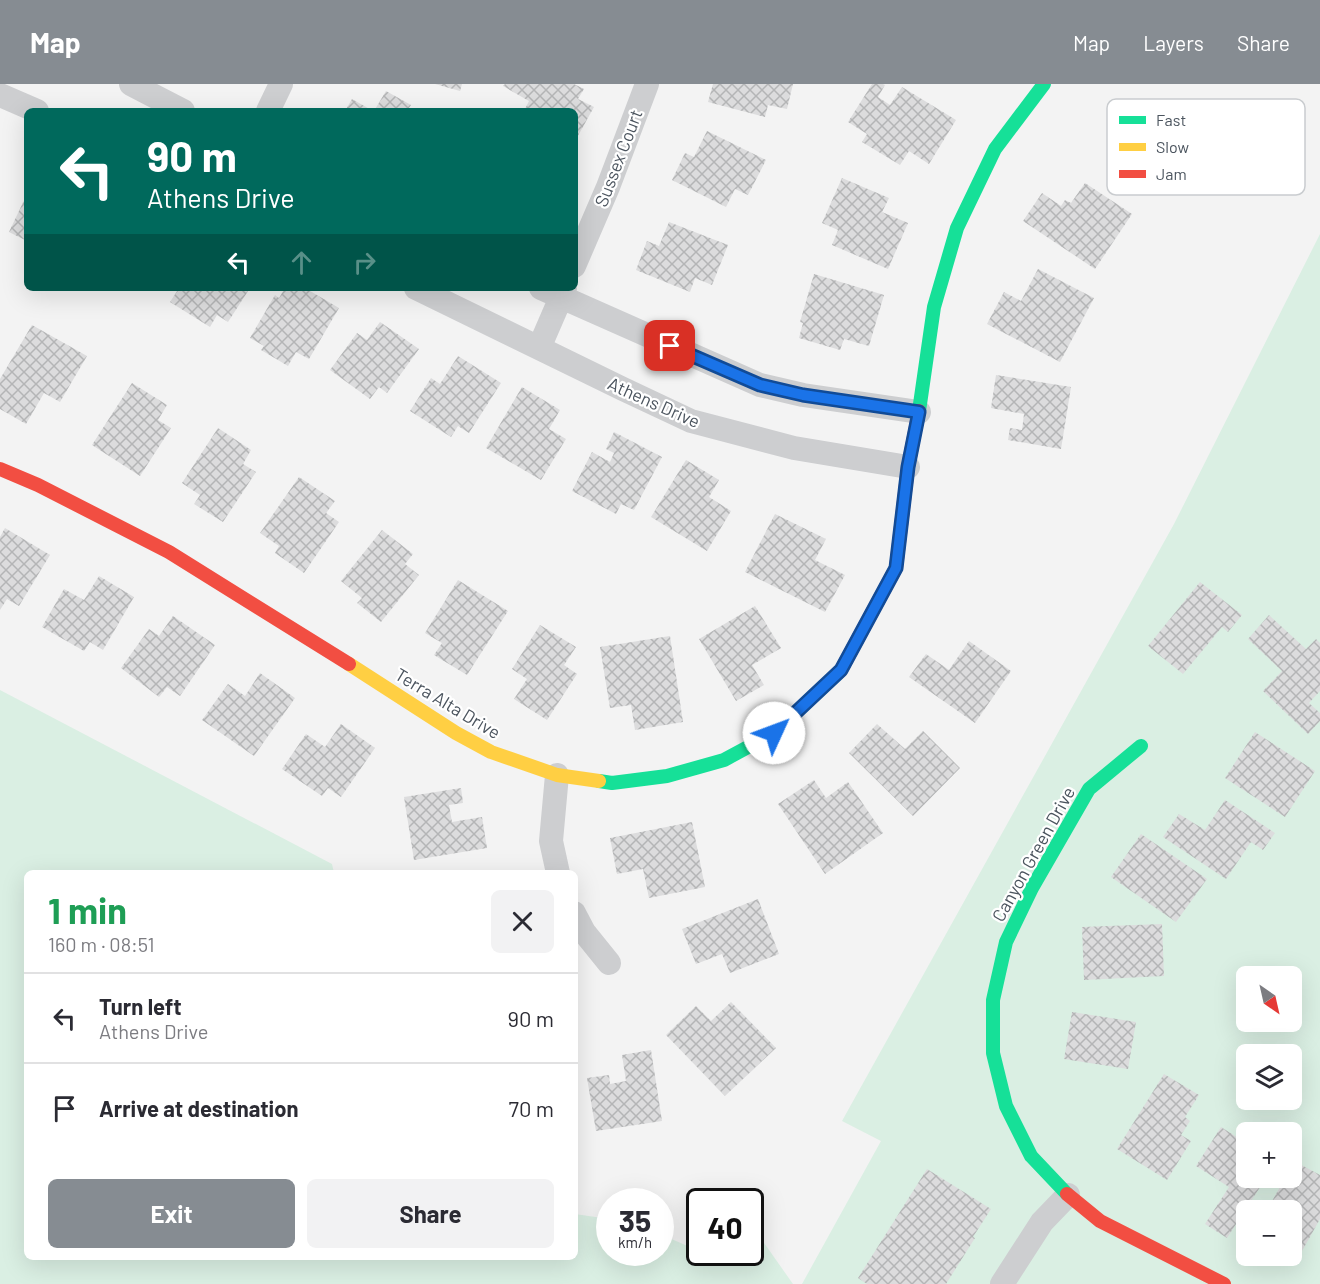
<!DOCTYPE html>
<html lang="en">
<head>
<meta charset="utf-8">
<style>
  :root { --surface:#fff; --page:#f2f2f3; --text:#2b2b33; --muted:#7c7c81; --line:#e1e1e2; --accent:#868c92 }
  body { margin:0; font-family:Barlow,sans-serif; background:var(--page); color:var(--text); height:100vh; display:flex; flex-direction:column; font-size:22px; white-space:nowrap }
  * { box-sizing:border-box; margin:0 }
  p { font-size:20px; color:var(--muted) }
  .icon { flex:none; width:33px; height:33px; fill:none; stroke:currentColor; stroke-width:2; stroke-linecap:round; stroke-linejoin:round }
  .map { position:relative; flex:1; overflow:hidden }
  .panel { position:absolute; left:24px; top:786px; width:554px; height:390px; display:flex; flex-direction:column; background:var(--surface); border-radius:9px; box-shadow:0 6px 24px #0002 }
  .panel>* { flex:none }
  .top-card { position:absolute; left:24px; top:24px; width:554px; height:183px; border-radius:9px; box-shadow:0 6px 24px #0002; background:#00695c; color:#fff; overflow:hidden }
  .needle { width:39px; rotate:146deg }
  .tools { position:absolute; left:1236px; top:882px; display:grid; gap:12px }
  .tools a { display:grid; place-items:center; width:66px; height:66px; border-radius:9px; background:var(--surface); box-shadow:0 6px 24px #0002; font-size:30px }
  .speed { position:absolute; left:596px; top:1104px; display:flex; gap:12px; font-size:30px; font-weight:700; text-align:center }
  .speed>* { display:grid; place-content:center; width:78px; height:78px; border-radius:50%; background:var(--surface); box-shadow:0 6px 24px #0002; line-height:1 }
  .speed small { font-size:15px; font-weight:400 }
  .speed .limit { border:3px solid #111; border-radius:9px; background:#fff; color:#111 }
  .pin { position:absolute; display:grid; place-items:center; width:51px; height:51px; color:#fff; margin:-26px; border-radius:12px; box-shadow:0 3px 9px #0006 }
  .me { position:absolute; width:66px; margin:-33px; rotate:47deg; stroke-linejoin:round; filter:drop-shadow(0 0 4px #0008) }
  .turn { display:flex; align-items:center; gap:21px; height:126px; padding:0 24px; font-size:27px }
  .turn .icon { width:78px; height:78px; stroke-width:2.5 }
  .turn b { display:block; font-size:42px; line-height:51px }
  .lanes { display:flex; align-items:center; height:57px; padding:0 24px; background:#0003; justify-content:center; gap:30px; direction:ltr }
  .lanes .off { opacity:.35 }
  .round { display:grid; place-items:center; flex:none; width:63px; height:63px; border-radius:9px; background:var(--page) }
  .summary { display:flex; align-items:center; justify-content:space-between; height:102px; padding:0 24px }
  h1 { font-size:36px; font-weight:700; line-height:45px; color:#1e9e55 }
  .primary-button { display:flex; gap:12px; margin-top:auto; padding:12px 24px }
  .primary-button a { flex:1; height:69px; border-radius:9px; background:var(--accent); color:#fff; font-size:24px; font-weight:700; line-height:69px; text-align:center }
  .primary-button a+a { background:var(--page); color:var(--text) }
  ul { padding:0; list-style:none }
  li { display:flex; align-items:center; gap:18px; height:90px; padding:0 24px; border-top:2px solid var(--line) }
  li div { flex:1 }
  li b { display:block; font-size:22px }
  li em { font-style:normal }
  header { display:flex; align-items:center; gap:36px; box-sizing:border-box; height:84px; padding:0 30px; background:var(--accent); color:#fff }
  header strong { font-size:28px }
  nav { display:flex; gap:33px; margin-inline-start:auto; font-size:21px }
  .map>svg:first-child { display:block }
  .green { fill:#daefe3; fill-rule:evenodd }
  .building { fill:url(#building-cross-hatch) }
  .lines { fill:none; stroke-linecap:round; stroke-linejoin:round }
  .street { stroke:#cdced0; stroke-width:24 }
  .fast { stroke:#16e098; stroke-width:14 }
  .slow { stroke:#ffcf43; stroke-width:14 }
  .jam { stroke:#f24e42; stroke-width:14 }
  .route-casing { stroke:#114b97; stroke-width:15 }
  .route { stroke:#1a73e8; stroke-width:10 }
  .labels { text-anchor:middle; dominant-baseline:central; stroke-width:4.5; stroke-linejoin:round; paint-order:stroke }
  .street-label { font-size:18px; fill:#4b545e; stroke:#fff }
  .key { fill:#fff; stroke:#c9cccf; stroke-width:1.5 }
  .key-label { font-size:16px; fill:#4b545e }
</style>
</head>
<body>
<header>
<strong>Map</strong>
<nav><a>Map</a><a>Layers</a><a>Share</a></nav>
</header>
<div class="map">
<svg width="1320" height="1200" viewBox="0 0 1320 1200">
  <defs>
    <pattern id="building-cross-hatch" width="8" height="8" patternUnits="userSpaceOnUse" patternTransform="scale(1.5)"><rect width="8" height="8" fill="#dcdcdd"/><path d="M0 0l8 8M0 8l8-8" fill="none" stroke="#b4b5b6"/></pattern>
  </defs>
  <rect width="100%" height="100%" fill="#f3f3f3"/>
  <path class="green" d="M1320,150V1200H802L881,1057L842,1037L1174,440ZM1246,892H1292V938H1246ZM1246,970H1292V1016H1246ZM1246,1048H1292V1094H1246ZM1246,1126H1292V1172H1246Z
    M0,606L332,780L334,789H27V1173H574L575,1130L609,1135V1168H660V1150L699,1167V1168H750V1139L793,1200H0Z"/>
  <path class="building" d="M435,0H462L460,7Z
    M505,0H574L584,5L578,15L594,23L574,59V27H524L529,17L503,2Z
    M713,0H793L787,25L768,21L765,33L708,18Z
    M872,0H883L885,1L878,13L890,21L902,3L956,36L929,80L909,67L900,81L862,58L867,50L848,38Z
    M386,7L411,21L407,27H374Z
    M352,15L373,27H345Z
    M707,47L766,76L748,111L735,105L726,123L672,96L685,69L694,73Z
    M842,94L889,114L882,128L908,139L888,185L832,161L838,146L822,139Z
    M1085,99L1132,130L1095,185L1023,137L1042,109L1061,122L1065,116L1071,119Z
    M27,110V157L9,148Z
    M669,138L728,161L712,201L695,194L690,208L636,186L647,157L659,162Z
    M1038,185L1094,214L1060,278L987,240L1004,208L1021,217Z
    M814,190L884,211L869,262L844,255L840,266L799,254L803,239L800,238Z
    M179,204H250L228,238L217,231L210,243L170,218Z
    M285,204H305L339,224L309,275L296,268L288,282L261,266L264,262L250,254L275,211L279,214Z
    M380,238L419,265L387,309L379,303L370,315L330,286L357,249L367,256Z
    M32,241L87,272L60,318L44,309L26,340L0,325V295Z
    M458,272L501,299L469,349L458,342L451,353L410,327L431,294L440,300Z
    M996,291L1071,303L1061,365L1008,356L1010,344L1022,346L1024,330L991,324Z
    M132,299L167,321L158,336L171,344L140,392L92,361Z
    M522,303L560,326L549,345L566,355L541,396L486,364Z
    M218,344L251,366L243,380L256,388L223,438L194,420L200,411L182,399Z
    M614,348L662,373L634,426L621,420L616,430L572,407L592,368L610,378L614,369L606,365Z
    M686,376L719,396L709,413L731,427L707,467L651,433Z
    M299,393L335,417L326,429L339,438L304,489L275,469L279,462L260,449Z
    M775,430L826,455L815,476L845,491L825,528L745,488Z
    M5,444L50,471L19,522L7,515L0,526V453Z
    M382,446L413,470L405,480L419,491L381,538L357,519L362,514L341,497Z
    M99,492L134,513L103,566L90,558L84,567L42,543L64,505L84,516Z
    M458,496L508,527L467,591L434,571L442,559L425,549Z
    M1200,498L1242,531L1228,548L1222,543L1183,590L1148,562Z
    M755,522L781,564L752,581L764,601L736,617L699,555Z
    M1269,531L1306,565L1316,555L1320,559V607L1309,619L1320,629V637L1308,650L1263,607L1282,587L1248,555Z
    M173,532L215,561L180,612L167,603L159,613L121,584L149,545L159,552Z
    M540,541L576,563L564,581L577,590L547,636L514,615L527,595L512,585Z
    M670,552L683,638L635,646L631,621L610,624L600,563Z
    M969,557L1011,587L975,639L909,593L926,570L949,586Z
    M260,589L295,614L254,672L202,636L228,600L245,612Z
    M341,640L375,664L341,713L328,704L322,712L282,685L306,650L325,663Z
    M877,640L905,665L923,647L960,684L913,732L849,669Z
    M1255,648L1315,687L1285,733L1225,694Z
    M814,696L826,714L848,698L883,749L825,790L778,720Z
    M461,704L463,719L449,721L452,738L482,733L487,764L414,776L404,713Z
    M1225,716L1275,749L1263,766L1251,758L1226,795L1163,753L1179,730L1205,746Z
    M692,738L705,803L649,814L643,785L617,790L610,754Z
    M1141,750L1207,795L1176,838L1111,793Z
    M758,815L779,870L730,889L722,870L696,880L682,845Z
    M1162,840L1164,892L1084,896L1082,843Z
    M731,918L776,964L725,1012L666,951L696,922L711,937Z
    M1072,928L1136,938L1128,985L1064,975Z
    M651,966L662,1037L596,1047L587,994L609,991L610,1000L626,997L622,971Z
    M1164,990L1199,1011L1185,1033L1190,1037L1181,1051L1191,1057L1167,1096L1117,1065Z
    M1221,1043L1246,1059V1094H1266L1227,1154L1205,1140L1229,1103L1196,1082Z
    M1294,1077L1320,1091V1135L1302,1167L1292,1161V1126H1267L1285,1094H1292V1082Z
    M927,1085L991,1125L973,1153L975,1154L946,1200H867L858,1194Z"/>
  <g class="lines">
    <path class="street" d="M131,0L183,27
      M0,11L37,27
      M268,27L281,0
      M574,182L608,103L647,0
      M416,204L623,305L691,337L794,364L908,383
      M541,204L760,301L803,311L919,328
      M539,264L565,204
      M557,691L551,757L558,789
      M574,829L584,848L609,879
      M1002,1200L1042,1138L1068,1111"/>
    <path class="fast" d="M919,327L934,223L957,144L995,65L1044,0
      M599,697L612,699L667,692L724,676L774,649L838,589
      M1067,1110L1031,1072L1006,1022L993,969V916L1006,858L1032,804L1089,705L1141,662"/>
    <path class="slow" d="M349,580L456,649L491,668L557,691L599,697"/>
    <path class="jam" d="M0,385L38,401L169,468L349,580
      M838,589L841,586L896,484L908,383L919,327
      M1067,1110L1100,1137L1224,1200"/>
  </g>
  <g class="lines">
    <g class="route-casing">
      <path id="route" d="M670,262L760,301L803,311L919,328L908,383L896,484L841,586L774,649"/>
    </g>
    <use href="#route" class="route"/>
  </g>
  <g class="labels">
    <g class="street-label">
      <text transform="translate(618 74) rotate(-69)">Sussex Court</text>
      <text transform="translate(654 318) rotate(24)">Athens Drive</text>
      <text transform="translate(448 619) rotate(31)">Terra Alta Drive</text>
      <text transform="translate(1033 770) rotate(-61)">Canyon Green Drive</text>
    </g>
  </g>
  <rect x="1107" y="15" width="198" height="96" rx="9" class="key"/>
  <rect x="1119" y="32" width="27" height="8" fill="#16e098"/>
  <rect x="1119" y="59" width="27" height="8" fill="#ffcf43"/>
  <rect x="1119" y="86" width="27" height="8" fill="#f24e42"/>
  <g class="key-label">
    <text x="1156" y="42">Fast</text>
    <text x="1156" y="69">Slow</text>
    <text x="1156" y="96">Jam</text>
  </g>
</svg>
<div class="tools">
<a><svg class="needle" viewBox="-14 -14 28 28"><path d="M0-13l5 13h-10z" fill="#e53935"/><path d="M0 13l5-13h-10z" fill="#7c7c81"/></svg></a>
<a><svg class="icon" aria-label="layers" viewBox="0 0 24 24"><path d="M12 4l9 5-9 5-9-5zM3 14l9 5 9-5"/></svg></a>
<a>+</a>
<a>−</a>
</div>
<div class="speed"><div>35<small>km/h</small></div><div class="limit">40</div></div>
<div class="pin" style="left:670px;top:262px;background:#d93025"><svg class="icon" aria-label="arrive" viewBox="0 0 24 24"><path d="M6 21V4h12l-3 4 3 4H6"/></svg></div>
<svg class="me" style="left:774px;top:649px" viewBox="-20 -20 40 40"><circle r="19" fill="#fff"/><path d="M0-13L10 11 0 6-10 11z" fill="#1a73e8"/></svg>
<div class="top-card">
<div class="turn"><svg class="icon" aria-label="left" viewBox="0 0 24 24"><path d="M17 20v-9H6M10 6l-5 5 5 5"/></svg><div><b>90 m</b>Athens Drive</div></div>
<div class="lanes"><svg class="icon" aria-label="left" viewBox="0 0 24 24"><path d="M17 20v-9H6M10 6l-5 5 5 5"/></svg><svg class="icon off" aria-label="ahead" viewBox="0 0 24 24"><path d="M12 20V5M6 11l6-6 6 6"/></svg><svg class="icon off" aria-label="right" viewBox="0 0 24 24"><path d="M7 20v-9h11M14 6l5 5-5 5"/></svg></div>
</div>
<section class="panel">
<div class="summary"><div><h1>1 min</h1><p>160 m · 08:51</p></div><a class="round"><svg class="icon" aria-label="close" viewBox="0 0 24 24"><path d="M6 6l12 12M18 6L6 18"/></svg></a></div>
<ul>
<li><svg class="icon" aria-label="left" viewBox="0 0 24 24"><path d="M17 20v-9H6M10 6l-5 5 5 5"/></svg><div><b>Turn left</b><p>Athens Drive</p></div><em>90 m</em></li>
<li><svg class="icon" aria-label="arrive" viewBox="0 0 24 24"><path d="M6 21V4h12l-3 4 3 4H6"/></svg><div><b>Arrive at destination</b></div><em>70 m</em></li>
</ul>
<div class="primary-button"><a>Exit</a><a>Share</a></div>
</section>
</div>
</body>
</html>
